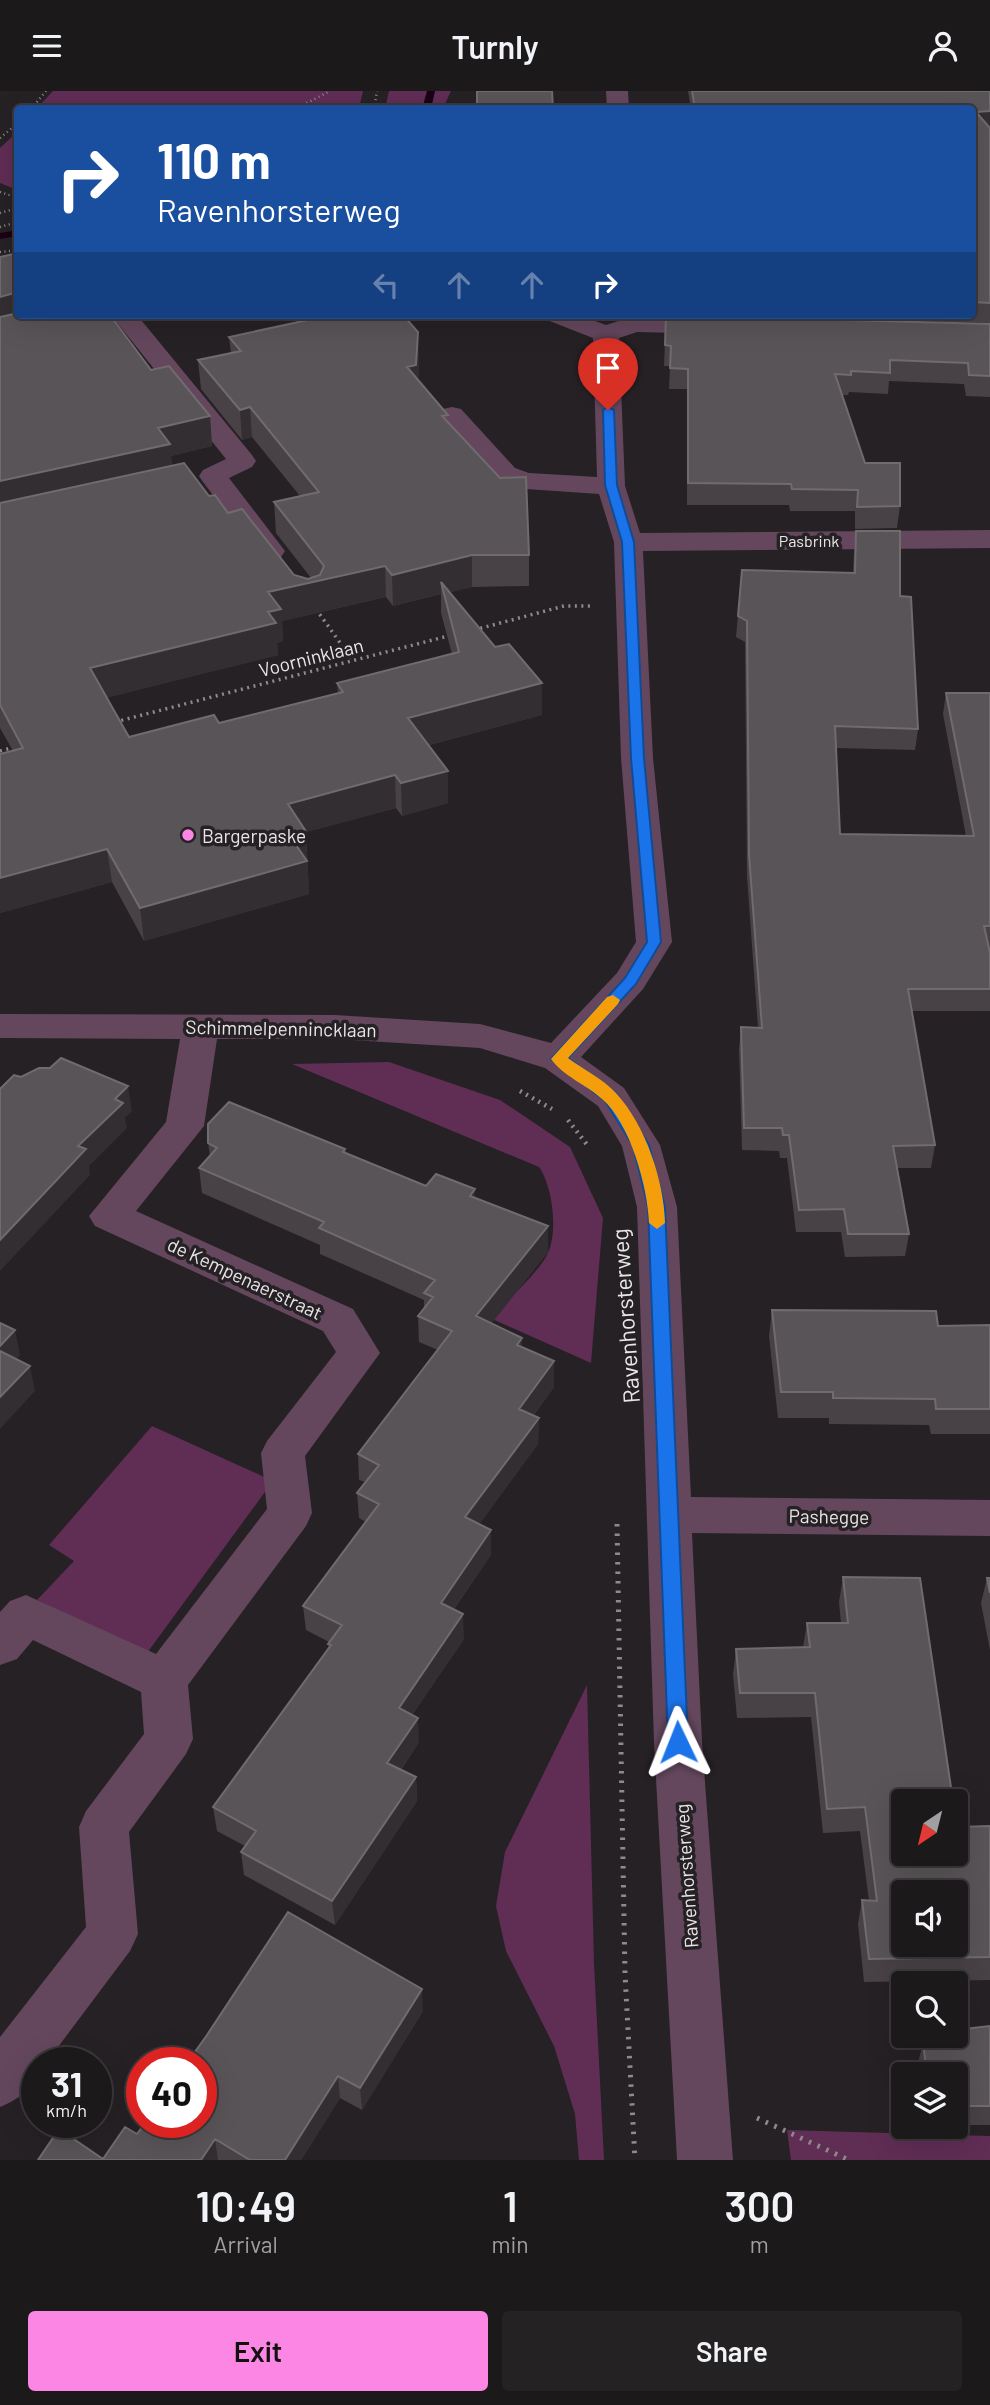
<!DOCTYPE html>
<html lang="en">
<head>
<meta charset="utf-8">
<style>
  :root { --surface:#1c191b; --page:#252224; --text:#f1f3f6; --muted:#a0a0a3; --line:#3a383a; --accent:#fc86e3 }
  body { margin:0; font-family:Barlow,sans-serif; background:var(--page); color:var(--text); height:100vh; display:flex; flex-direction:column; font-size:26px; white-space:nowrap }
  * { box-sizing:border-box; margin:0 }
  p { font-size:23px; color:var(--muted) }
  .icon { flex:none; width:38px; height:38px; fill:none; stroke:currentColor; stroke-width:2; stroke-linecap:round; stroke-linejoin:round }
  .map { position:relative; height:2069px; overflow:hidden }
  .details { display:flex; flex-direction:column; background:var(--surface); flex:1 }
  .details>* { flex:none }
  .top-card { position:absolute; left:14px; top:14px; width:962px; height:214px; border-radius:7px; box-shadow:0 7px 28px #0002,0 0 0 2px var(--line); background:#1a4fa0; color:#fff; overflow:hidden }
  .needle { width:46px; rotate:215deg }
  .fabs { position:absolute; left:891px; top:1698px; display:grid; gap:14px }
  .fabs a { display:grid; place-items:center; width:77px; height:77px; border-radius:7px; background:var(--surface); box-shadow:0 7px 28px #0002,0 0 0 2px var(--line); font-size:35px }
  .speed { position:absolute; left:21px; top:1956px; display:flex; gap:14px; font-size:35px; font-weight:700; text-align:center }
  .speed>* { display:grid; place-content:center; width:91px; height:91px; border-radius:50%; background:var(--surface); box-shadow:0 7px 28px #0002,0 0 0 2px var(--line); line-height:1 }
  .speed small { font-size:18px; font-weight:400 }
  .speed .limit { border:10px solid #d22; background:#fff; color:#111 }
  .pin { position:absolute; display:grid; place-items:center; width:60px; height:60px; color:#fff; margin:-72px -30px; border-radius:50% 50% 50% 0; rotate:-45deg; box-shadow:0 0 7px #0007 }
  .pin .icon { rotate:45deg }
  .me { position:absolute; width:77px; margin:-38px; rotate:358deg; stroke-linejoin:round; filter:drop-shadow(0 0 5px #0008) }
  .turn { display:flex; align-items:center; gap:24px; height:147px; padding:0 28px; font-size:32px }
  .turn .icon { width:91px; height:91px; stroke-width:2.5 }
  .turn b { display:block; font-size:49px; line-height:60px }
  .lanes { display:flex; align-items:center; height:66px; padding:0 28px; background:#0003; justify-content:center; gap:35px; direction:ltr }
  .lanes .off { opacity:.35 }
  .eta { display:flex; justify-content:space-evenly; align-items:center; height:119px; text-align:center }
  .eta b { font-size:42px; font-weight:600; line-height:49px }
  .button { display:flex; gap:14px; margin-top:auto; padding:14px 28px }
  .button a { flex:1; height:80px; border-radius:7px; background:var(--accent); color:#111; font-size:28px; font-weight:600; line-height:80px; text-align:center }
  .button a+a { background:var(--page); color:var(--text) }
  header { display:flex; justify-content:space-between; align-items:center; height:91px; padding:0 28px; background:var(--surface); font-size:32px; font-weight:600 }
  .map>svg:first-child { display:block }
  .green { fill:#602d55 }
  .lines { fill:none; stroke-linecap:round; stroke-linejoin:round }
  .stream { fill:#1a0015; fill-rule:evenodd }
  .path-far3 { stroke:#8f8b8d; stroke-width:2.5; stroke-dasharray:1 3.5; stroke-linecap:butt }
  .path-far2 { stroke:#8f8b8d; stroke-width:3.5; stroke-dasharray:2 4.5; stroke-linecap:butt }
  .path-far1 { stroke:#8f8b8d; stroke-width:4.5; stroke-dasharray:2 5; stroke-linecap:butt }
  .path { stroke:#8f8b8d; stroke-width:5; stroke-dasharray:2.5 7; stroke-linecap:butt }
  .minor { fill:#64475d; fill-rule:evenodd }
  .wall { fill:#484246; fill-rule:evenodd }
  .shaded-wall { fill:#332e31 }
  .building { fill:#595458; stroke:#706b6e; stroke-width:2; fill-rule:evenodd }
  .route { fill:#1a73e8; stroke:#114b97; stroke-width:2 }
  .slow { fill:#f59e0b }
  .poi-dot { fill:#fc86e3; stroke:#262124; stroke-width:2.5 }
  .labels { text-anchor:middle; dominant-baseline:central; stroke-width:7; stroke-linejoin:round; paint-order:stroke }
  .far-street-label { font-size:16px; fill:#e9e6e8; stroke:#262124 }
  .street-label { font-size:19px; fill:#e9e6e8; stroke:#262124 }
  .poi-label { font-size:19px; fill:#e9e6e8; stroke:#262124; text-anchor:start }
  .near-street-label { font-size:23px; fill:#e9e6e8; stroke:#262124 }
</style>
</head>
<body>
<header><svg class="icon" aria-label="menu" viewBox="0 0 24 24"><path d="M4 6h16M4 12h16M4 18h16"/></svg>Turnly<svg class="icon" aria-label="person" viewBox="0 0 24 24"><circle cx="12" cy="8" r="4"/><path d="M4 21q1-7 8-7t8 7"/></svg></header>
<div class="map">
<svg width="990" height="2069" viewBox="0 0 990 2069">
  <rect width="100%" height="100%" fill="#262124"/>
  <path class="green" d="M53,0H363L359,17H37Z
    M389,0H451L443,17H385Z
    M17,41V99L0,92V57Z
    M389,971L500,1009L570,1056L603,1127L591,1272L490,1227C507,1209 533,1187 546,1166C559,1144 553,1096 539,1076L292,973Z
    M152,1335L273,1390L147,1562L37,1509L74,1470L49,1454Z
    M587,1594L594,1872L604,2069H579L575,2023L554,1955L506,1860L496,1815L505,1761Z
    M787,2039L990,2045V2069H791Z"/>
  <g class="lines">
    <path class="stream" d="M427,0H435L431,18H422Z
      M18,139V145L0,148V142Z"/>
    <path class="path-far3" d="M31,18L46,0
      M253,18L305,13L330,0
      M374,18L377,0
      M0,47L18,32
      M0,101L18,107
      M0,122L18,117
      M0,136L18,131
      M0,161L18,159"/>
    <path class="path-far2" d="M316,518L353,570
      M474,539L564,515H592
      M115,631L452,544
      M0,660L15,656"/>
    <path class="path-far1" d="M520,1000L552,1018
      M568,1029L588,1055"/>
    <path class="path" d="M617,1433L625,1883L635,2069
      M757,2027L849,2069"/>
    <path class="minor" d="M606,0H628L629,18H607Z
      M111,224H137L252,364L256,370L252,376L229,387L285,460L281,466L271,469L261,466L203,391L199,385L203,379L226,368Z
      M543,224H579L606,234L634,225L719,227L728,230L732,235L728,240L719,243L637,241L619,247L625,395L640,442L990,439V457L643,460L653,667L672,851L643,898L581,966L624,997L660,1054L677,1116L691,1406L990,1409V1445L692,1442L702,1651L733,2069H677L654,1651L637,1116L622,1055L598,1015L545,977L480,957L335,948H217L204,1035L136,1120L353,1218L380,1262L305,1365L312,1422L306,1435L188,1594L193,1648L186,1663L129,1741L138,1843L130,1860L46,1972H37C37,1995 20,2008 0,2016V1946L86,1836L79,1736L86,1720L144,1643L141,1601L33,1549L17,1568L0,1574V1521L10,1510L26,1504L156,1563L267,1418L261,1362L267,1350L336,1261L323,1240L95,1135L89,1125L166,1031L180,948L0,947V923L335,924L480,933L551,952L617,882L636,851L621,667L614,451L599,403L526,398L495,389L439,324L443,318L452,316L461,318L515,377L529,382L597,386L593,247L547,229Z"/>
  </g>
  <path class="wall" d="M688,0H990V232L692,224H973V18H691Z
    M0,166L18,224L151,279L210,325L212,355L171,365L172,374L228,422L294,484L308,488L311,487L276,442L274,411L300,405L252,346L242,349L201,298L198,269L231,262L229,246L419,270L418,290L448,332L529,464V495L472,496L449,501L542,624L429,654L448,712L402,725L396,717L306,741L309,803L144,850L112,791L0,822V663L13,660L0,637ZM441,503V522L452,563L337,592L338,602L219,632L129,646L107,606L278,564L277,552L283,550L282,530L386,506L393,515Z
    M666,224L990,233V306L966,305L964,293L889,290L888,303L849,301L848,304H842L865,372L900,415L897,437L855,438V420H790L789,414H687V298H669L670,275H664Z
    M856,440L900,505L918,638L915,659L836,657L840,743L966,745L943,623L946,602H990V858H989L990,862V920H912L935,1054L931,1077H897L909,1143L905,1165L845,1166L841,1141H796L787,1067H780L779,1060L742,1059L739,958L741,936L758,937L747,786L745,551L736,546L742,479L853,482L854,461Z
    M208,1052L345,1058L346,1062L426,1095L475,1107L548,1135V1161L491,1232L522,1256L554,1270V1296L533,1325L539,1327L538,1353L479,1433L491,1464L454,1518L464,1548L412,1624L419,1651L401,1679L416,1686L417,1710L335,1834L244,1784L241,1761L245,1755L217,1740L213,1716L329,1558L328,1553L329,1551L306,1539L303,1515L366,1431L359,1427L357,1402L365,1391L359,1389L358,1363L438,1259L419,1251L418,1225L424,1217V1209L320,1163V1154L202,1102L199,1077L210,1065Z
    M772,1219L938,1235L990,1234V1343H931L929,1334L829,1333V1327H778L769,1245Z
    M843,1486L957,1736L990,1735V1889L864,1891L858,1833L862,1809L869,1810L860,1740L823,1742L811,1626L737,1627L733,1583L736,1558L803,1556L807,1532H841L839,1511Z
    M987,1487H990V1559L981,1512Z
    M423,1920L362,2019L340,2007L301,2069H38L103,2068L137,2043Z
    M990,1935V2034H956V1983H919L918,1972L923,1952H935L937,1944H956Z"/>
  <path class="shaded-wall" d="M990,20V39L976,21Z
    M18,201V224L0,236V206Z
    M418,241L419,270L417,304L407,276Z
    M250,316L252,346L242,349L240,319Z
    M210,325L212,355L171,365L173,383L0,421V390L158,337Z
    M472,464V496L444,503L441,491V503L393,515L392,484Z
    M385,475L386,506L282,530L283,550L277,552L278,564L95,610L90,577L268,501Z
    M542,592V624L409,659L408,627Z
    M448,680V712L402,725L401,692Z
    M395,684L396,717L306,741L309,803L144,850L140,817L288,713Z
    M107,758L112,791L0,822V787Z
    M128,995L132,1020L125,1027L127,1037L89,1075L90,1084L0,1180V1149L78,1055L115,1008Z
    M475,1098V1124L470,1105Z
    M548,1135V1161L477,1251L476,1225Z
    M15,1239L20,1264L2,1284L0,1273V1255Z
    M522,1247V1273L517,1254Z
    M554,1270V1296L519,1343V1318Z
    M30,1275L35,1300L0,1338V1306Z
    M539,1327L538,1353L466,1452L465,1426Z
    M491,1439V1464L441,1536V1512Z
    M463,1523L464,1548L400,1641L399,1617Z
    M418,1627L419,1651L389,1696L387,1672Z
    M416,1686L417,1710L335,1834L332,1810Z
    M422,1898L423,1920L362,2019L360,1997Z
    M338,1985L340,2007L301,2069H285Z
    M215,2048L218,2069H201Z"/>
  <path class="building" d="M477,0H552L553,18H477Z
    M692,0H990V20L976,21L990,37V212L973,211V18H695Z
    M18,162V201L0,206V166Z
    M18,222V224H110L151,279L169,275L210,325L158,337L170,353L0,390V226Z
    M331,224H403L418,241L416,274L407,276L448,324L442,325L500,387L526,386L529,464H472L392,484L385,475L268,501L281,518L268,521L276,532L90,577L129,646L214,624L219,632L343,601L337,592L459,561L441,491L495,556L509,553L542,592L408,627L448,680L401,692L395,684L288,713L305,739L289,744L307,770L140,817L107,758L0,787V663L23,657L0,614V412L184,372L209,405L215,404L228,422L242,418L294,484L308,488L320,484L324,475L274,411L319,401L250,316L240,319L198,269L241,260L229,246Z
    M666,224L990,233V285L969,284L968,272L890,269V282L851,280V284L835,283L865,372H900V415L857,416L858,399L792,398L791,393L688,392V278L670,277L671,255L665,254Z
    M856,440H900V505L911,506L918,638L835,635L840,743L974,745L946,602H990V835H984L990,862V898H908L935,1054L893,1055L909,1143H848L844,1118L799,1119L789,1044H783L782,1037H744L741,936L762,937L749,764L747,530L738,525L742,479L855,482Z
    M61,967L128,995L115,1008L123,1012L78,1055L86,1058L0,1149V998L14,984L21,986L39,977H50Z
    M229,1011L345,1058L343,1061L426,1095L436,1083L475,1098L470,1105L548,1135L476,1225L522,1247L517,1254L554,1270L519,1318L539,1327L465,1426L491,1439L441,1512L463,1523L399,1617L418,1627L387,1672L416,1686L332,1810L241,1761L256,1740L213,1716L331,1554L328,1553L342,1534L303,1515L379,1413L357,1402L379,1374L358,1363L452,1240L418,1225L433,1206L424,1202L435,1189L319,1137L324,1131L199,1077L217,1057L208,1052V1033Z
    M772,1219L936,1220L938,1235L990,1234V1318H936L935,1308L833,1307V1301H781Z
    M0,1232L15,1239L0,1255Z
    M0,1260L30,1275L0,1306Z
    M843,1486L920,1487L953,1710H903V1762H956V1724L957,1736L990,1735V1866L869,1868L862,1809L877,1810L865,1716L827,1718L815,1602H740L736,1558L810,1556L807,1532H848ZM903,1801H956V1853H903Z
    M987,1487H990V1502Z
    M288,1821L422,1898L360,1997L338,1985L285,2069H250L215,2048L201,2069H38L59,2038L103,2068L125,2036L137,2043L145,2032H201V1972H187L207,1944Z
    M990,1935V2015H956V1983H927L923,1952H940L939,1944H956V1939Z"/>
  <path class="route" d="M608,316L614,319L617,394L634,451L644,667L661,851L636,893L568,967L616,1002L649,1054L665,1116L688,1651L685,1658L678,1660L670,1658L668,1651L648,1116L633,1055L605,1010L551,968L625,887L647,851L631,667L622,451L605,394L603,319Z"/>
  <path class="slow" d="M613,904L620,909L618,913L568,967C583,978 604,989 616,1002C646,1035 664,1090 665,1132L657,1138L649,1132C648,1097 630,1031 602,1008C587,994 563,985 551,968L607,906Z"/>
  <circle class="poi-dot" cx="188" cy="744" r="7"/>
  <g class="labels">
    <g class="far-street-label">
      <text x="809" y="449">Pasbrink</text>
    </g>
    <g class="street-label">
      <text transform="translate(311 566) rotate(-14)">Voorninklaan</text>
      <text transform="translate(281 937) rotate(1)">Schimmelpennincklaan</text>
      <text transform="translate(245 1187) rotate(25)">de Kempenaerstraat</text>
      <text transform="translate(829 1425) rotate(1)">Pashegge</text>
      <text transform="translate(686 1785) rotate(-94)">Ravenhorsterweg</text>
    </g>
    <g class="poi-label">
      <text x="202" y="744">Bargerpaske</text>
    </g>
    <g class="near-street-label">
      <text transform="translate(625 1225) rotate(-94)">Ravenhorsterweg</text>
    </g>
  </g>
</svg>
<div class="fabs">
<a><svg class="needle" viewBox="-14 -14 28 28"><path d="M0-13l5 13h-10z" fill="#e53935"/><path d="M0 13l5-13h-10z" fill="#a0a0a3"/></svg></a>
<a><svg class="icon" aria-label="sound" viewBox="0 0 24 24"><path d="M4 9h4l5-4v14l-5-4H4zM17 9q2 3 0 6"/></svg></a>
<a><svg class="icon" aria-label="search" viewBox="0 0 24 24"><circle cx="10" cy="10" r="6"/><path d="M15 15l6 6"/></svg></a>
<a><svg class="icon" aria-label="layers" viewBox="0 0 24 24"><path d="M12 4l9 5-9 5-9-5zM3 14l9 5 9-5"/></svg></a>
</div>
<div class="speed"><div>31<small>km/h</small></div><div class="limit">40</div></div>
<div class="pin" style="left:608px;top:319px;background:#d93025"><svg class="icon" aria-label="arrive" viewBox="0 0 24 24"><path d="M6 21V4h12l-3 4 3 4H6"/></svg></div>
<svg class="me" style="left:678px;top:1651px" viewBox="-20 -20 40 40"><path d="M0-17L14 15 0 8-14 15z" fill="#1a73e8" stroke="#fff" stroke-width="4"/></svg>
<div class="top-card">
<div class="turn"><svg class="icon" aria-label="right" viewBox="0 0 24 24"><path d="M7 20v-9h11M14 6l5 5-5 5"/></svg><div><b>110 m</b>Ravenhorsterweg</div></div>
<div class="lanes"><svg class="icon off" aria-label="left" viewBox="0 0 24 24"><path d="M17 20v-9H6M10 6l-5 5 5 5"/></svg><svg class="icon off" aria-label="ahead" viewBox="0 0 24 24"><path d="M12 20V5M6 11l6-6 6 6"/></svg><svg class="icon off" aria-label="ahead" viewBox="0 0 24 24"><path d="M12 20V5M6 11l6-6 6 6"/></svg><svg class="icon" aria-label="right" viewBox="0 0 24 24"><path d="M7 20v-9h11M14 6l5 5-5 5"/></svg></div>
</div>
</div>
<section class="details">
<div class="eta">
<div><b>10:49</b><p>Arrival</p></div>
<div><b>1</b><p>min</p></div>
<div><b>300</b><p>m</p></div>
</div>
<div class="button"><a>Exit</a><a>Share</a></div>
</section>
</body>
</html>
